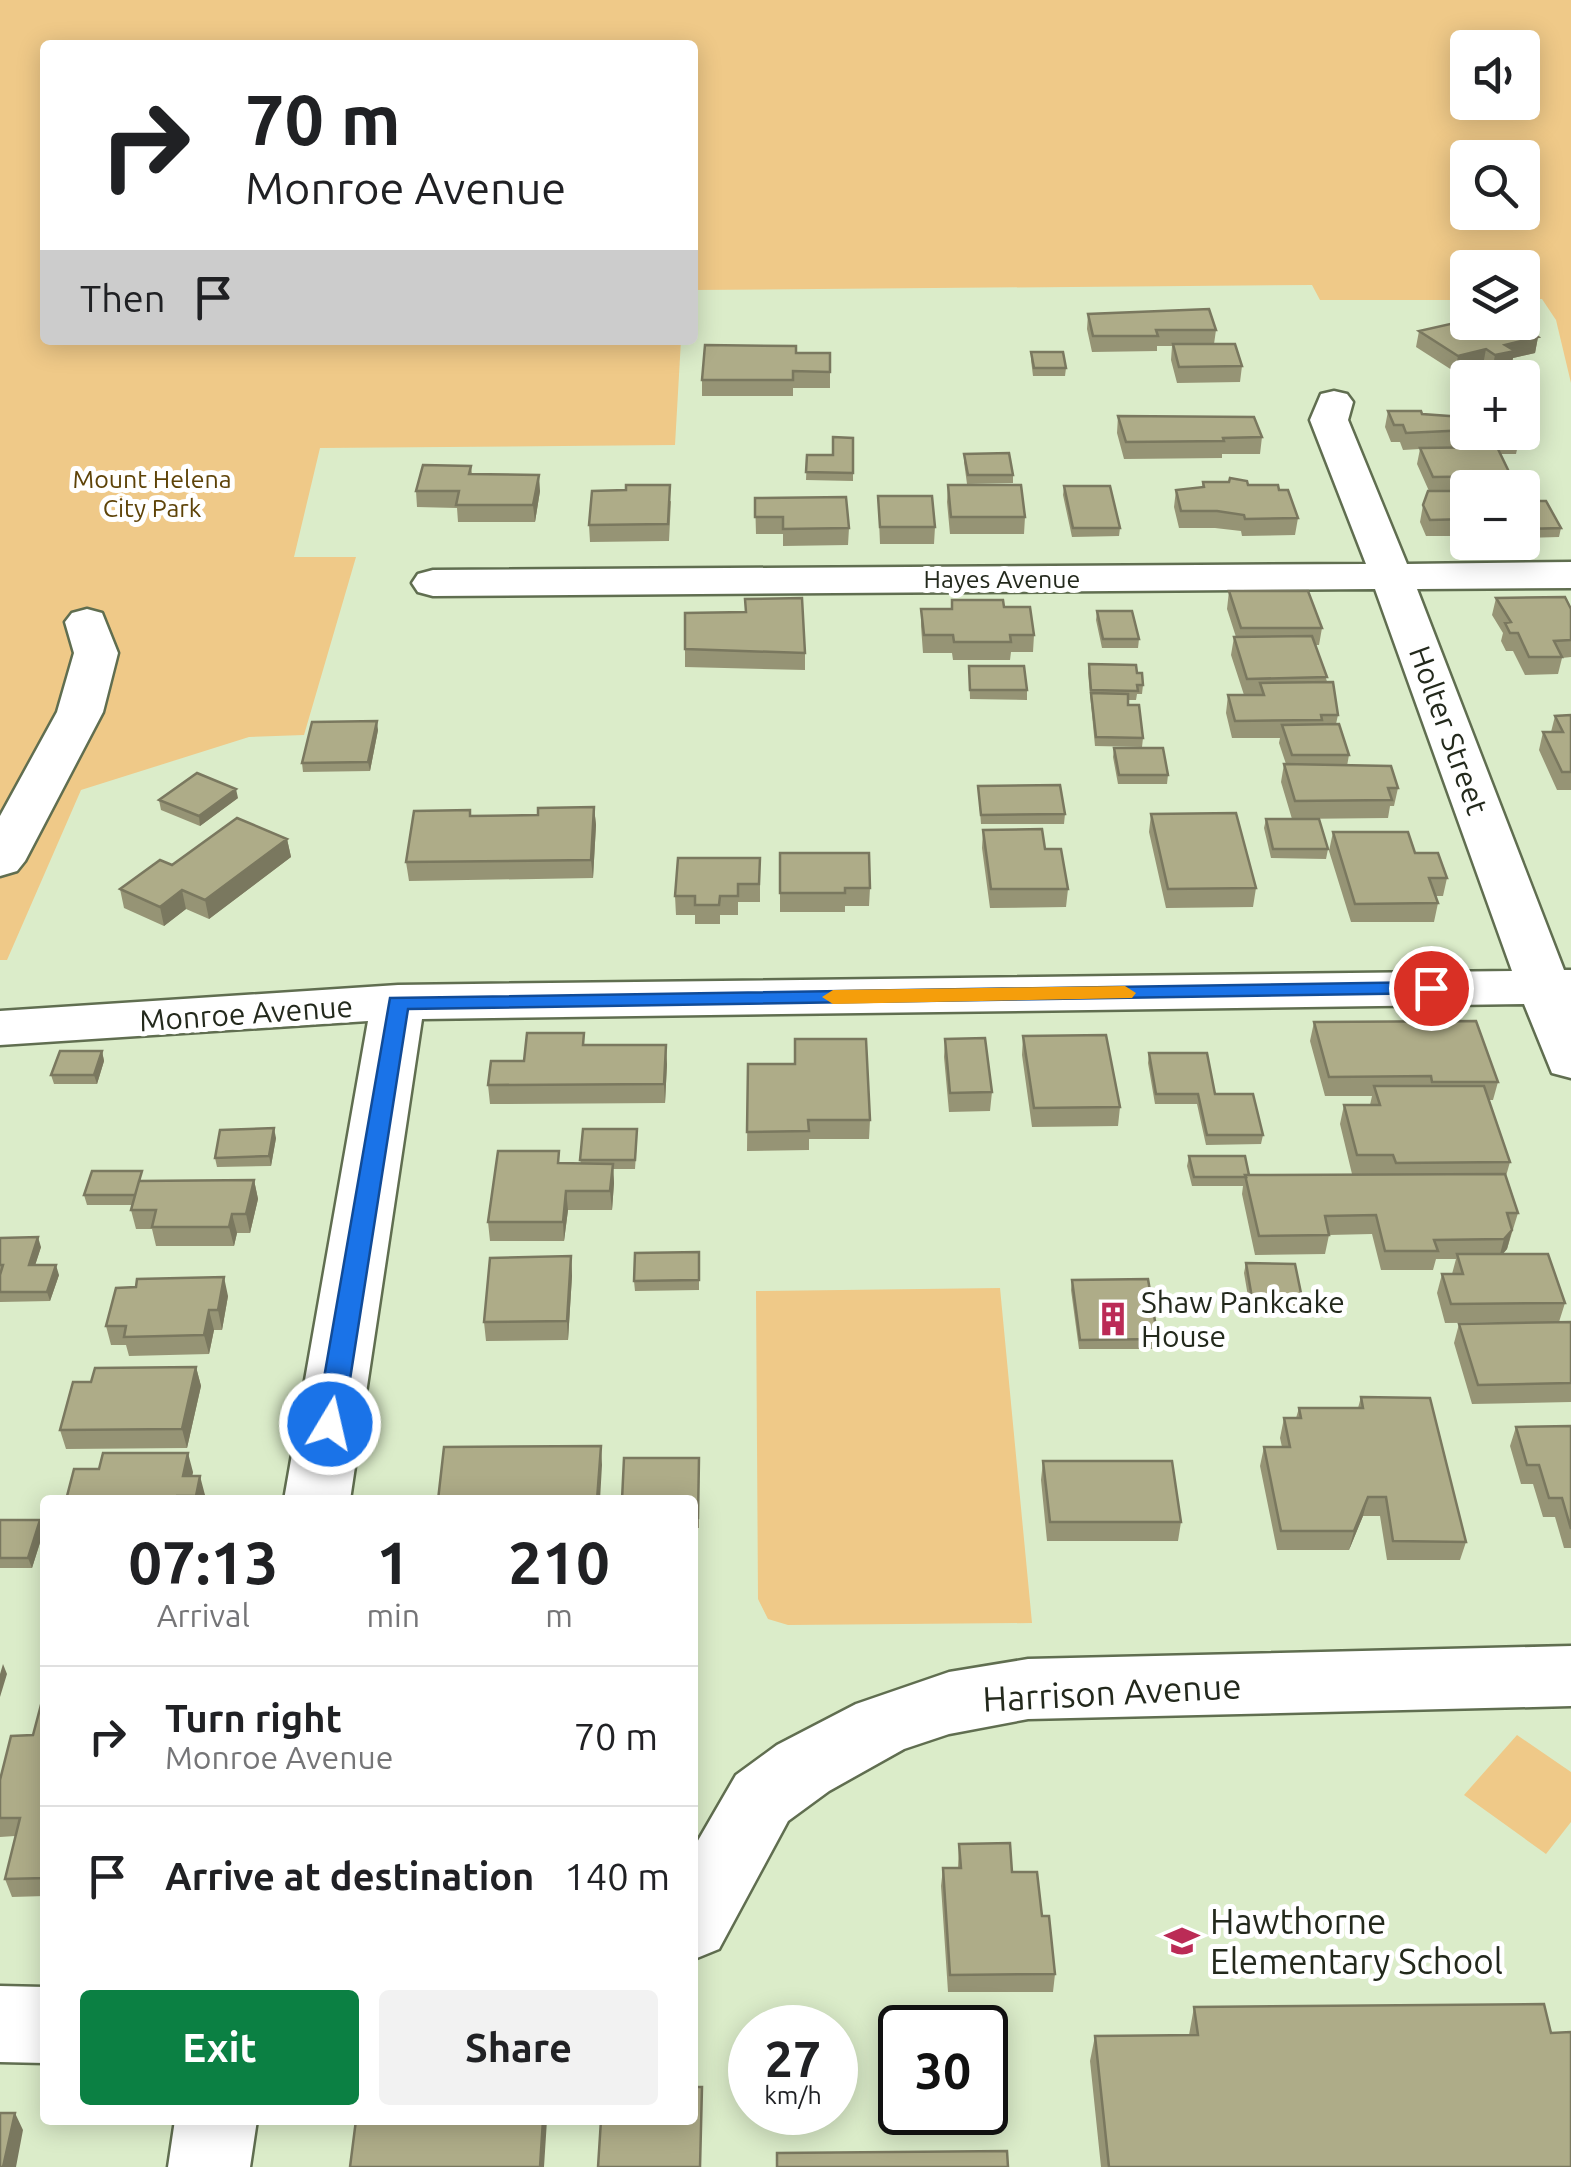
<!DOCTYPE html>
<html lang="en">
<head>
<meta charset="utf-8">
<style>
  :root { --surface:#fff; --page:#f2f2f2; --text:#202124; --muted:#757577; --line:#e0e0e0; --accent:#0b8043 }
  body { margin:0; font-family:Ubuntu,sans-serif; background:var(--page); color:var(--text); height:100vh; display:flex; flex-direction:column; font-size:38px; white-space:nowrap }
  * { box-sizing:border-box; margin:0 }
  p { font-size:32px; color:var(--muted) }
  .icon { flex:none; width:55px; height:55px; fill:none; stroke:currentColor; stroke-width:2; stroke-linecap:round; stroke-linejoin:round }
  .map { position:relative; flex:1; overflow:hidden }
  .details { position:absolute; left:40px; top:1495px; width:658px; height:630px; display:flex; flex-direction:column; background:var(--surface); border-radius:10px; box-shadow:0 5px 25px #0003 }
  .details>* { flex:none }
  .guide { position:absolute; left:40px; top:40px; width:658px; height:305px; border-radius:10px; box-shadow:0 5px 25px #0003; background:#fff; color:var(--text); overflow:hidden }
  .tools { position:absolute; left:1450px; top:30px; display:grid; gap:20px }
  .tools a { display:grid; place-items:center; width:90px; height:90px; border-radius:10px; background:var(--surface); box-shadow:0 5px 25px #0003; font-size:50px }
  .speed { position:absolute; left:728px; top:2005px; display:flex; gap:20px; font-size:50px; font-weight:700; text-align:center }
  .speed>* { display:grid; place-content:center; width:130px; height:130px; border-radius:50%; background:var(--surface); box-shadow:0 5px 25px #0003; line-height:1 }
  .speed small { font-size:25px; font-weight:400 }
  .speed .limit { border:5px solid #111; border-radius:15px; background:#fff; color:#111 }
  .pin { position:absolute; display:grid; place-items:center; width:85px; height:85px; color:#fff; margin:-42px; border:5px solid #fff; border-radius:50%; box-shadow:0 2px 10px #0007 }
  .me { position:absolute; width:110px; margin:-55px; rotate:9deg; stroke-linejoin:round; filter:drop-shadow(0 0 8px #0008) }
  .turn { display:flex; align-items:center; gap:35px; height:210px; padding:0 40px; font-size:45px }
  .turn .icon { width:130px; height:130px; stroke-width:2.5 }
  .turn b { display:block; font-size:70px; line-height:85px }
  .then { display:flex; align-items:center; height:95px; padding:0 40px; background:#0003; gap:20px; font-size:38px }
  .eta { display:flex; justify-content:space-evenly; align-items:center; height:170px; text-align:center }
  .eta b { font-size:60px; font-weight:600; line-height:70px }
  .button { display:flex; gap:20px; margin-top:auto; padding:20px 40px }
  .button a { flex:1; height:115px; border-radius:10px; background:var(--accent); color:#fff; font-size:40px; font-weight:600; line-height:115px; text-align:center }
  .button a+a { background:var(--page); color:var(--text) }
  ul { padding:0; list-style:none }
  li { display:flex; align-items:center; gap:30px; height:140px; padding:0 40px; border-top:2px solid var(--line) }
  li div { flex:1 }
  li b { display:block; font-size:38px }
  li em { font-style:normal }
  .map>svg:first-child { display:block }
  .green { fill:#efc988; fill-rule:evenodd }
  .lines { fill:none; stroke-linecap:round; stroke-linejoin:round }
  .minor-casing { stroke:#606e50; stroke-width:5 }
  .minor { fill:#fff; fill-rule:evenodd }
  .wall { fill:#969475 }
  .shaded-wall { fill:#7a785f }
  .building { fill:#aeac88; stroke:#7a785f; stroke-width:2.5 }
  .route { fill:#1a73e8; stroke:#114b97; stroke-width:2.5 }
  .slow { fill:#f59e0b }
  .labels { text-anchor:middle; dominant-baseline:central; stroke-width:10; stroke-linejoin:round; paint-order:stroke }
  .far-park-label { font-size:25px; fill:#5e4308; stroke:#fff }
  .far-street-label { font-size:25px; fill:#23291c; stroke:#fff }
  .street-label { font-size:30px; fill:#23291c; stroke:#fff }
  .poi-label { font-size:30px; fill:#23291c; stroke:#fff; text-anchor:start }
  .near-street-label { font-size:35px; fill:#23291c; stroke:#fff }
  .near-poi-label { font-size:35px; fill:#23291c; stroke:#fff; text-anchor:start }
</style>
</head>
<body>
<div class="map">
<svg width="1571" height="2167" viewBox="0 0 1571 2167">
  <rect width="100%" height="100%" fill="#dbecc9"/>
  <path class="green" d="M0,0H1571V383L1556,320L1542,299H1523L1522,268H1468L1467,300H1320L1312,285L693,290L692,45H45V340H681L675,445L320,448L294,557H356L304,735L249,737L81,790L7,960H0ZM1468,48H1522V102H1468ZM1468,158H1522V212H1468Z
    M1000,1288L1032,1623L788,1625L768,1619L758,1599L756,1291Z
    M1517,1735L1571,1772V1822L1546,1854L1464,1795Z"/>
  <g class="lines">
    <g class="minor-casing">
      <path id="minor" d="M1334,391L1347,394L1353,402L1348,420L1407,564L1571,562V588L1417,589L1564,970H1571V1078L1552,1073L1524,1004L422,1019L350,1500H284L368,1021L0,1045V1011L398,985L1512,971L1375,589L433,596L418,592L412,583L418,574L433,570L1366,564L1310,420L1321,394Z
        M87,609L102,613L118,653L103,712L25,861L17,871L0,876V816L57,712L74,653L65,622L72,613Z
        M1571,1646V1706L1028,1719L949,1734L904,1749L829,1791L788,1821L719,1949L692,1960V1851L736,1775L777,1745L856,1704L949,1672L1028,1659Z
        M0,1986L45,1987V2063L0,2062Z
        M175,2120H257L250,2167H168Z"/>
    </g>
    <use href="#minor" class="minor"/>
  </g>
  <path class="wall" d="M1088,314L1216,330L1214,344L1242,366L1240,382L1177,383L1171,360L1172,346H1157V351L1092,352L1087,329Z
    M1419,331L1538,337L1535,353L1513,358L1511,367L1492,371L1483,365L1455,372L1416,347Z
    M1031,352L1066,368L1065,376H1033L1031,360Z
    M796,353H830V388H793V396H702V380Z
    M1388,411L1422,414L1468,427L1469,432L1466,447H1490L1483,432H1512L1518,445L1516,454H1500L1511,476L1509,488H1468V536H1426L1420,522L1423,505L1429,491L1417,464L1420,449L1403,450L1400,442H1391L1385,427Z
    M1118,416L1262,437L1260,454H1222V458L1124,459L1117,433Z
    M853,438V481L806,480L807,455H833Z
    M964,454L1013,475V483L967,484L964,462Z
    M471,466L472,474L540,491L535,522H458L457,508L417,507L416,491Z
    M1203,482L1248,485L1279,490L1298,518L1295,535L1242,536L1241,531L1215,528H1179L1174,507L1176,490L1202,487Z
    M948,485L1025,517L1024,534H950L947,502Z
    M1064,486L1120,528L1119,536L1072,537L1063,495Z
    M878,496L935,527L934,544H880Z
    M755,498L849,528L848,545L783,546V534H756Z
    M671,501L669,541L590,542L589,525Z
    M1522,501L1561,528L1559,537L1522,538Z
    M1229,591L1322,628L1319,645H1315L1338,715L1336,724L1349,755L1347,766L1398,788L1394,806H1390L1388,818L1292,819L1281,782L1284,764H1286L1279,743L1280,738H1232L1226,713L1228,695H1244L1231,655L1234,637H1236L1227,609Z
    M1496,598L1571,609V657L1562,658L1558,674L1525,675L1513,651H1506L1501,641L1503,633L1492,615Z
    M952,600L1004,607L1034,635L1033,652H1011L1010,660H953L952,653H923L921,626V609H951Z
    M1097,611L1139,639L1138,648H1102L1096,620Z
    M746,612L805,653V670L685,667V613Z
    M1089,664L1137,673L1143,685L1142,694H1137L1136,700H1128V705L1143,738L1142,747L1095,746L1088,673Z
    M969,666L1027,690V700L970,699Z
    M1571,715V790H1557L1539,750L1543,732H1551L1555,716Z
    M378,730L370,771L303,772L302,763Z
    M1114,748L1168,775L1167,784H1118L1113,757Z
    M978,786L1065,814L1064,824H981Z
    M238,798L200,826L161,810L159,800Z
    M594,807L596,825L593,878L409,881L406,862L470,810L471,816L538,815Z
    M1151,814L1256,888L1253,907L1166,908L1149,832Z
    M1266,819L1328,849L1326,859L1271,858L1264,828Z
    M983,830L1045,849L1068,889L1066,907L990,908L982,848Z
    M1333,832L1415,853L1447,878L1443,896H1436L1438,903L1434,922H1351L1329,851Z
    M287,839L291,857L209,919L186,909L164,926L124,908L120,889L172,865Z
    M780,853L870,888L869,906H845V912H780Z
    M760,858V902H738V915H720V924H695V915H676L675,896Z
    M1314,1022L1498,1082L1493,1100H1489L1510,1162L1506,1176L1518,1213L1507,1249L1503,1254L1565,1303L1559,1322L1445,1323L1437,1293L1442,1274H1452L1456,1259H1436L1433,1270H1381L1372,1234L1329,1235L1325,1254L1255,1255L1242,1194L1243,1186H1192L1187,1166L1189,1156L1249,1175L1352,1174L1340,1124L1344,1105H1370L1372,1096H1325L1310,1041Z
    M1023,1036L1120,1107L1118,1126L1032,1127L1022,1055Z
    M945,1039L992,1092L990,1111L949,1112L944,1057Z
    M585,1045L667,1064L665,1103L490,1104L488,1085L524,1061Z
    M102,1051L104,1061L97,1084H54L51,1075Z
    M1149,1053L1215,1094L1263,1135L1261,1144L1206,1145L1197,1104H1155L1148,1063Z
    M748,1064L870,1120L869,1139H809V1150L747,1151Z
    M276,1138L271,1166L217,1167L215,1158Z
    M637,1139L635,1169H613L614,1183L612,1210H568L564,1241H490L488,1222L560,1163H581L580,1160Z
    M254,1180L258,1199L250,1233H237L234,1246H156L152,1229H136L131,1210L132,1205H87L84,1195L144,1181Z
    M0,1238L41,1247L35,1265L59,1275L50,1301L0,1302Z
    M699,1252V1290L635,1291L634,1281Z
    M571,1256L572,1276L568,1340L486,1341L484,1322Z
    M1246,1263L1302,1298L1300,1308H1250L1244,1273Z
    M1072,1280L1158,1339L1156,1349H1079L1071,1290Z
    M228,1296L222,1330H214L209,1354L129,1356L126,1345H111L106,1326Z
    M1571,1322V1402L1472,1404L1454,1343L1459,1324Z
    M196,1367L201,1386L187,1448L66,1449L60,1430L91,1382Z
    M1361,1397L1466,1542L1460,1560H1387L1380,1516H1363L1349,1550H1277L1260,1466L1264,1447H1282L1280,1438L1284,1418H1296L1299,1408H1358Z
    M1571,1426V1548H1564L1555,1517H1543L1533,1484H1521L1510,1446L1516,1427Z
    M699,1458V1528H692V1500Z
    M1043,1461L1181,1522L1178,1541H1047L1041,1480Z
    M193,1472L192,1476L205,1495L204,1500H66Z
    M0,1520H40L44,1530L32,1568H0Z
    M45,1701V1896L12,1897L5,1879L15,1836L0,1837V1780L33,1735Z
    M959,1844L1012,1872L1055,1974L1053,1992H948L941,1886L943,1868H958Z
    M1194,2007L1571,2167H1101L1090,2061L1095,2036L1189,2035Z"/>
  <path class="shaded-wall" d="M1538,337L1535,353L1513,358L1511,367L1492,371L1495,355L1505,345Z
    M1486,349L1483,365L1455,372L1458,356Z
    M539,475L540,491L535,522L533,505Z
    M377,721L378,730L370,771L368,762Z
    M236,789L238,798L200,826L199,816Z
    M594,807L596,825L593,878L591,860Z
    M287,839L291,857L209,919L205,900Z
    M182,890L186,909L164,926L160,907Z
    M666,1045L667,1064L665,1103L664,1084Z
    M102,1051L104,1061L97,1084L94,1075Z
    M274,1128L276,1138L271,1166L269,1156Z
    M613,1164L614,1183L612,1210L610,1191Z
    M254,1180L258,1199L250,1233L246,1214Z
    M566,1191L568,1210L564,1241L563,1222Z
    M232,1214L237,1233L234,1246L229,1227Z
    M1512,1230L1507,1249L1499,1258L1504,1239Z
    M38,1237L41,1247L32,1275L29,1265Z
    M571,1256L572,1276L568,1340L567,1321Z
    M56,1265L59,1275L50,1301L47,1292Z
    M224,1277L228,1296L222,1330L218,1310Z
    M209,1310L214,1330L209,1354L204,1335Z
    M196,1367L201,1386L187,1448L182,1429Z
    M601,1446L602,1465L600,1500H597Z
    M188,1453L193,1472L188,1495L183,1476Z
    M200,1476L205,1495L204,1500H197L196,1496Z
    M1368,1497L1363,1516L1349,1550L1354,1531Z
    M40,1520L44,1530L32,1568L28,1558Z
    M3,1664L7,1674L0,1697V1674Z
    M15,2113L23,2130L16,2167H3Z
    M543,2120H547L544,2167H540Z"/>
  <path class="building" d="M1209,309L1216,330H1156L1158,336H1093L1088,314Z
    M1468,320V322H1513L1538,337L1505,345L1515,351L1495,355L1486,349L1458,356L1419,331Z
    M1173,344H1235L1242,366L1179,367Z
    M705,345L796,346V353H830V372L793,371V380H702Z
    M1031,352H1063L1066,368H1034Z
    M1388,411H1421L1422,414L1463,417L1468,430L1406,433L1403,425H1394Z
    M1118,416L1254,417L1262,437L1223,438L1224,441L1126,442Z
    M1489,432H1512L1518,445H1494Z
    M833,437L853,438V473L806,472L807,455H833Z
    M1497,447L1511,476L1433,477L1420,448Z
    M1009,453L1013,475H968L964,454Z
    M423,465L471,466L469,474L539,475L533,505H456L459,491H416Z
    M1230,478L1247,481L1248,485H1278L1279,490H1288L1298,518L1245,519L1244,515L1217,511H1181L1176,490L1204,487L1203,482H1229Z
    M626,485H670L668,524L589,525L592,491L626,490Z
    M948,485H1021L1025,517H951Z
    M1064,486H1110L1120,528H1073Z
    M1428,491H1468V519L1430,520L1423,505Z
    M878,496H932L935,527H880Z
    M846,497L849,528L783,529V517H755V498Z
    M1522,501H1546L1561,528L1524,529L1522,526Z
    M1229,591H1308L1322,628H1241Z
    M1565,597L1571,609V640L1554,641L1562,657H1529L1518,633H1510L1505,623L1511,622L1496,598Z
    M802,598L805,653L685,649V613L746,612L745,599Z
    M952,600H1003L1004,607H1030L1034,635H1010L1011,642H954L953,635H924L921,609H952Z
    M1097,611H1132L1139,639H1103Z
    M1312,636L1327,677L1247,679L1234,637Z
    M1089,664L1136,665L1137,673H1142L1143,685H1137L1138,691L1091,690Z
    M969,666H1024L1027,690H970Z
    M1333,682L1338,715H1321L1322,720L1235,721L1228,695H1264L1260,683Z
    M1091,693L1128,694V705H1139L1143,738L1096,737Z
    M1571,715V772H1562L1543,732H1563L1555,716Z
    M377,721L368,762L302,763L312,722Z
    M1339,724L1349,755H1292L1282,725Z
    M1114,748H1163L1168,775H1119Z
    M1284,764L1391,766L1398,788H1388L1392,800L1295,801Z
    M197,773L236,789L199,816L159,800Z
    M1060,785L1065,814L981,815L978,786Z
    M594,807L591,860L406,862L414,811L470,810V816L538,815V808Z
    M1236,813L1256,888L1168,889L1151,814Z
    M237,818L287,839L205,900L182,890L160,907L120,889L160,860L172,865Z
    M1266,819H1319L1328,849H1273Z
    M1042,829L1045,849H1061L1068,889H991L983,830Z
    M1333,832H1408L1415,853H1438L1447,878H1429L1438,903L1355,904Z
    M780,853H869L870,888H845V893H780Z
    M678,858H760L759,884H738V896H720L719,905H695V896H675Z
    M1476,1021L1498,1082H1432L1431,1076L1329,1077L1314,1022Z
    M527,1033H584L583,1045H666L664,1084L488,1085L491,1061H524Z
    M1106,1035L1120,1107L1034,1108L1023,1036Z
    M985,1038L992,1092L950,1093L945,1039Z
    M795,1039H866L870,1120H808L809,1131L747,1132L748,1064H795Z
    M60,1051H102L94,1075H51Z
    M1149,1053H1207L1215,1094H1253L1263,1135H1207L1198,1094H1156Z
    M1374,1086H1484L1510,1162L1396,1163L1393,1155H1357L1344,1105H1380Z
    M274,1128L269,1156L215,1158L220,1130Z
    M583,1129H637L635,1160H580Z
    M498,1151H559L558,1163L613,1164L610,1191H566L563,1222H488Z
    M1189,1156H1245L1249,1175H1245L1246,1177H1194Z
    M92,1171H142L135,1195H84Z
    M1505,1174L1518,1213H1507L1512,1230L1504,1239L1434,1240L1438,1251H1385L1376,1215L1325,1216L1329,1235L1259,1236L1245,1175Z
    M254,1180L246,1214H232L229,1227H152L156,1210H131L139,1181Z
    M38,1237L29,1265H56L47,1292H0V1275L3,1265H0V1238Z
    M699,1252V1280L634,1281L635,1253Z
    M1457,1254H1548L1565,1303L1451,1304L1442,1274H1463Z
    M571,1256L567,1321L484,1322L490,1258Z
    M1246,1263L1295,1264L1302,1298H1252Z
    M224,1277L218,1310H209L204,1335L124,1337L126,1326H106L116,1288L136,1287L137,1279Z
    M1148,1279L1158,1339L1080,1340L1072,1280Z
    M1571,1322V1383L1478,1385L1459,1324Z
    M196,1367L182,1429L60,1430L73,1382H91L95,1368Z
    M1361,1397L1430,1398L1466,1542L1393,1541L1386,1497H1368L1354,1531H1281L1264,1447H1290L1284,1418H1301L1299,1408H1363Z
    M1571,1426V1529L1562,1498H1549L1539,1465H1527L1516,1427Z
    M601,1446L597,1500H438L444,1447Z
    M103,1453H188L183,1476H200L196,1496H177L176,1500H66L74,1469H99Z
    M624,1458H699L698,1518H692V1500H622Z
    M1043,1461H1172L1181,1522H1050Z
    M0,1520H40L28,1558H0Z
    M692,1662H696L694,1706H692Z
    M42,1701H45V1878L5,1879L20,1818H0V1780L11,1736L33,1735Z
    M1010,1843L1012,1872H1037L1042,1916H1049L1055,1974L950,1975L943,1868H961L959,1844Z
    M1544,2004L1551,2033L1571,2032V2167H1109L1095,2036L1198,2035L1194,2007Z
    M692,2087H702L700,2167H598L601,2120H692Z
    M0,2113H15L3,2167H0Z
    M356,2120H543L540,2167H350Z
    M1007,2151L1008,2167H777V2153Z"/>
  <path class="route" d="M1431,982L1442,988L1439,993L408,1009L343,1424L339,1431H320L316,1424L390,998Z"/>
  <path class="slow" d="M1125,986L1136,993L1132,998L833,1004L822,997L833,990Z"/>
  <defs>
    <g id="building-bare" transform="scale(2.7)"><path d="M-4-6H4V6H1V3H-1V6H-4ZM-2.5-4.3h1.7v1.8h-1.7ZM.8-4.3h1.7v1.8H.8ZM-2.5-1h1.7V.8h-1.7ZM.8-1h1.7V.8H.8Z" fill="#bb2b56" stroke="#fff" stroke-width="2.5" paint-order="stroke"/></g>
    <g id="school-bare" transform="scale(2.7)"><path d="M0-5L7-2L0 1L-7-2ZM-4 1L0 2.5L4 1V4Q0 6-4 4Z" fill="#bb2b56" stroke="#fff" stroke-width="2.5" paint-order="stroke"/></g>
  </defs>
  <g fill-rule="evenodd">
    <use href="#building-bare" x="1113" y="1319"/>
    <use href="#school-bare" x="1182" y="1941"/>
  </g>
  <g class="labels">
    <g class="far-park-label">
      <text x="152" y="479">Mount Helena<tspan x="152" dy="29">City Park</tspan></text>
    </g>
    <g class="far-street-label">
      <text x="1002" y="579">Hayes Avenue</text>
    </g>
    <g class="street-label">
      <text transform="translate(1449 730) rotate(70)">Holter Street</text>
      <text transform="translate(246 1013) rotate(-4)">Monroe Avenue</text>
    </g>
    <g class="poi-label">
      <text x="1141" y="1302">Shaw Pankcake<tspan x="1141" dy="34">House</tspan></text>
    </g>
    <g class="near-street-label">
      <text transform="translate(1112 1692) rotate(-3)">Harrison Avenue</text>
    </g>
    <g class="near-poi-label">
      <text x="1210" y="1921">Hawthorne<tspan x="1210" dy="40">Elementary School</tspan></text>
    </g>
  </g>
</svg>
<div class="tools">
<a><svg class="icon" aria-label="sound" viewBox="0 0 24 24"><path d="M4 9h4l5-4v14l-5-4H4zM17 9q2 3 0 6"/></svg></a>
<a><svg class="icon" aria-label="search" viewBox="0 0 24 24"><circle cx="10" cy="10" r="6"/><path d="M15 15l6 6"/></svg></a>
<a><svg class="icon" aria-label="layers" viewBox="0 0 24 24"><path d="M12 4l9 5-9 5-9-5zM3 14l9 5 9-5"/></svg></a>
<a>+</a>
<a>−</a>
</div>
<div class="speed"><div>27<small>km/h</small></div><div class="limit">30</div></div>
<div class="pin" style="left:1431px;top:988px;background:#d93025"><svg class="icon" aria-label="arrive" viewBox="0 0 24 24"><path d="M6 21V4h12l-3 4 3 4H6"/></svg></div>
<svg class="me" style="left:330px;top:1424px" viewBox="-20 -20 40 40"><circle r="17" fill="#1a73e8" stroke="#fff" stroke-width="3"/><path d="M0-11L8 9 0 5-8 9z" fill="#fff"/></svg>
<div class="guide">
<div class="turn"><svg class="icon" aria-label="right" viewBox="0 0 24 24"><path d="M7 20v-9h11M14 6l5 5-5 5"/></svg><div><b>70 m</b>Monroe Avenue</div></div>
<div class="then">Then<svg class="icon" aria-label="arrive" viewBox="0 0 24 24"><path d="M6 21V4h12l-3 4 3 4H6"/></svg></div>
</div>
<section class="details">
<div class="eta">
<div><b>07:13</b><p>Arrival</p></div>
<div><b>1</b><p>min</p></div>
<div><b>210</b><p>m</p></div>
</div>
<ul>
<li><svg class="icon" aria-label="right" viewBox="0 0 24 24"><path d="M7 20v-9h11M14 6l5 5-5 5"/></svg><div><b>Turn right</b><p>Monroe Avenue</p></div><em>70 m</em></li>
<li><svg class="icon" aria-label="arrive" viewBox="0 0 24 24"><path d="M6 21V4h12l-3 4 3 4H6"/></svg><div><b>Arrive at destination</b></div><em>140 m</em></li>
</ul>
<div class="button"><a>Exit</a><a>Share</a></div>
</section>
</div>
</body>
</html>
